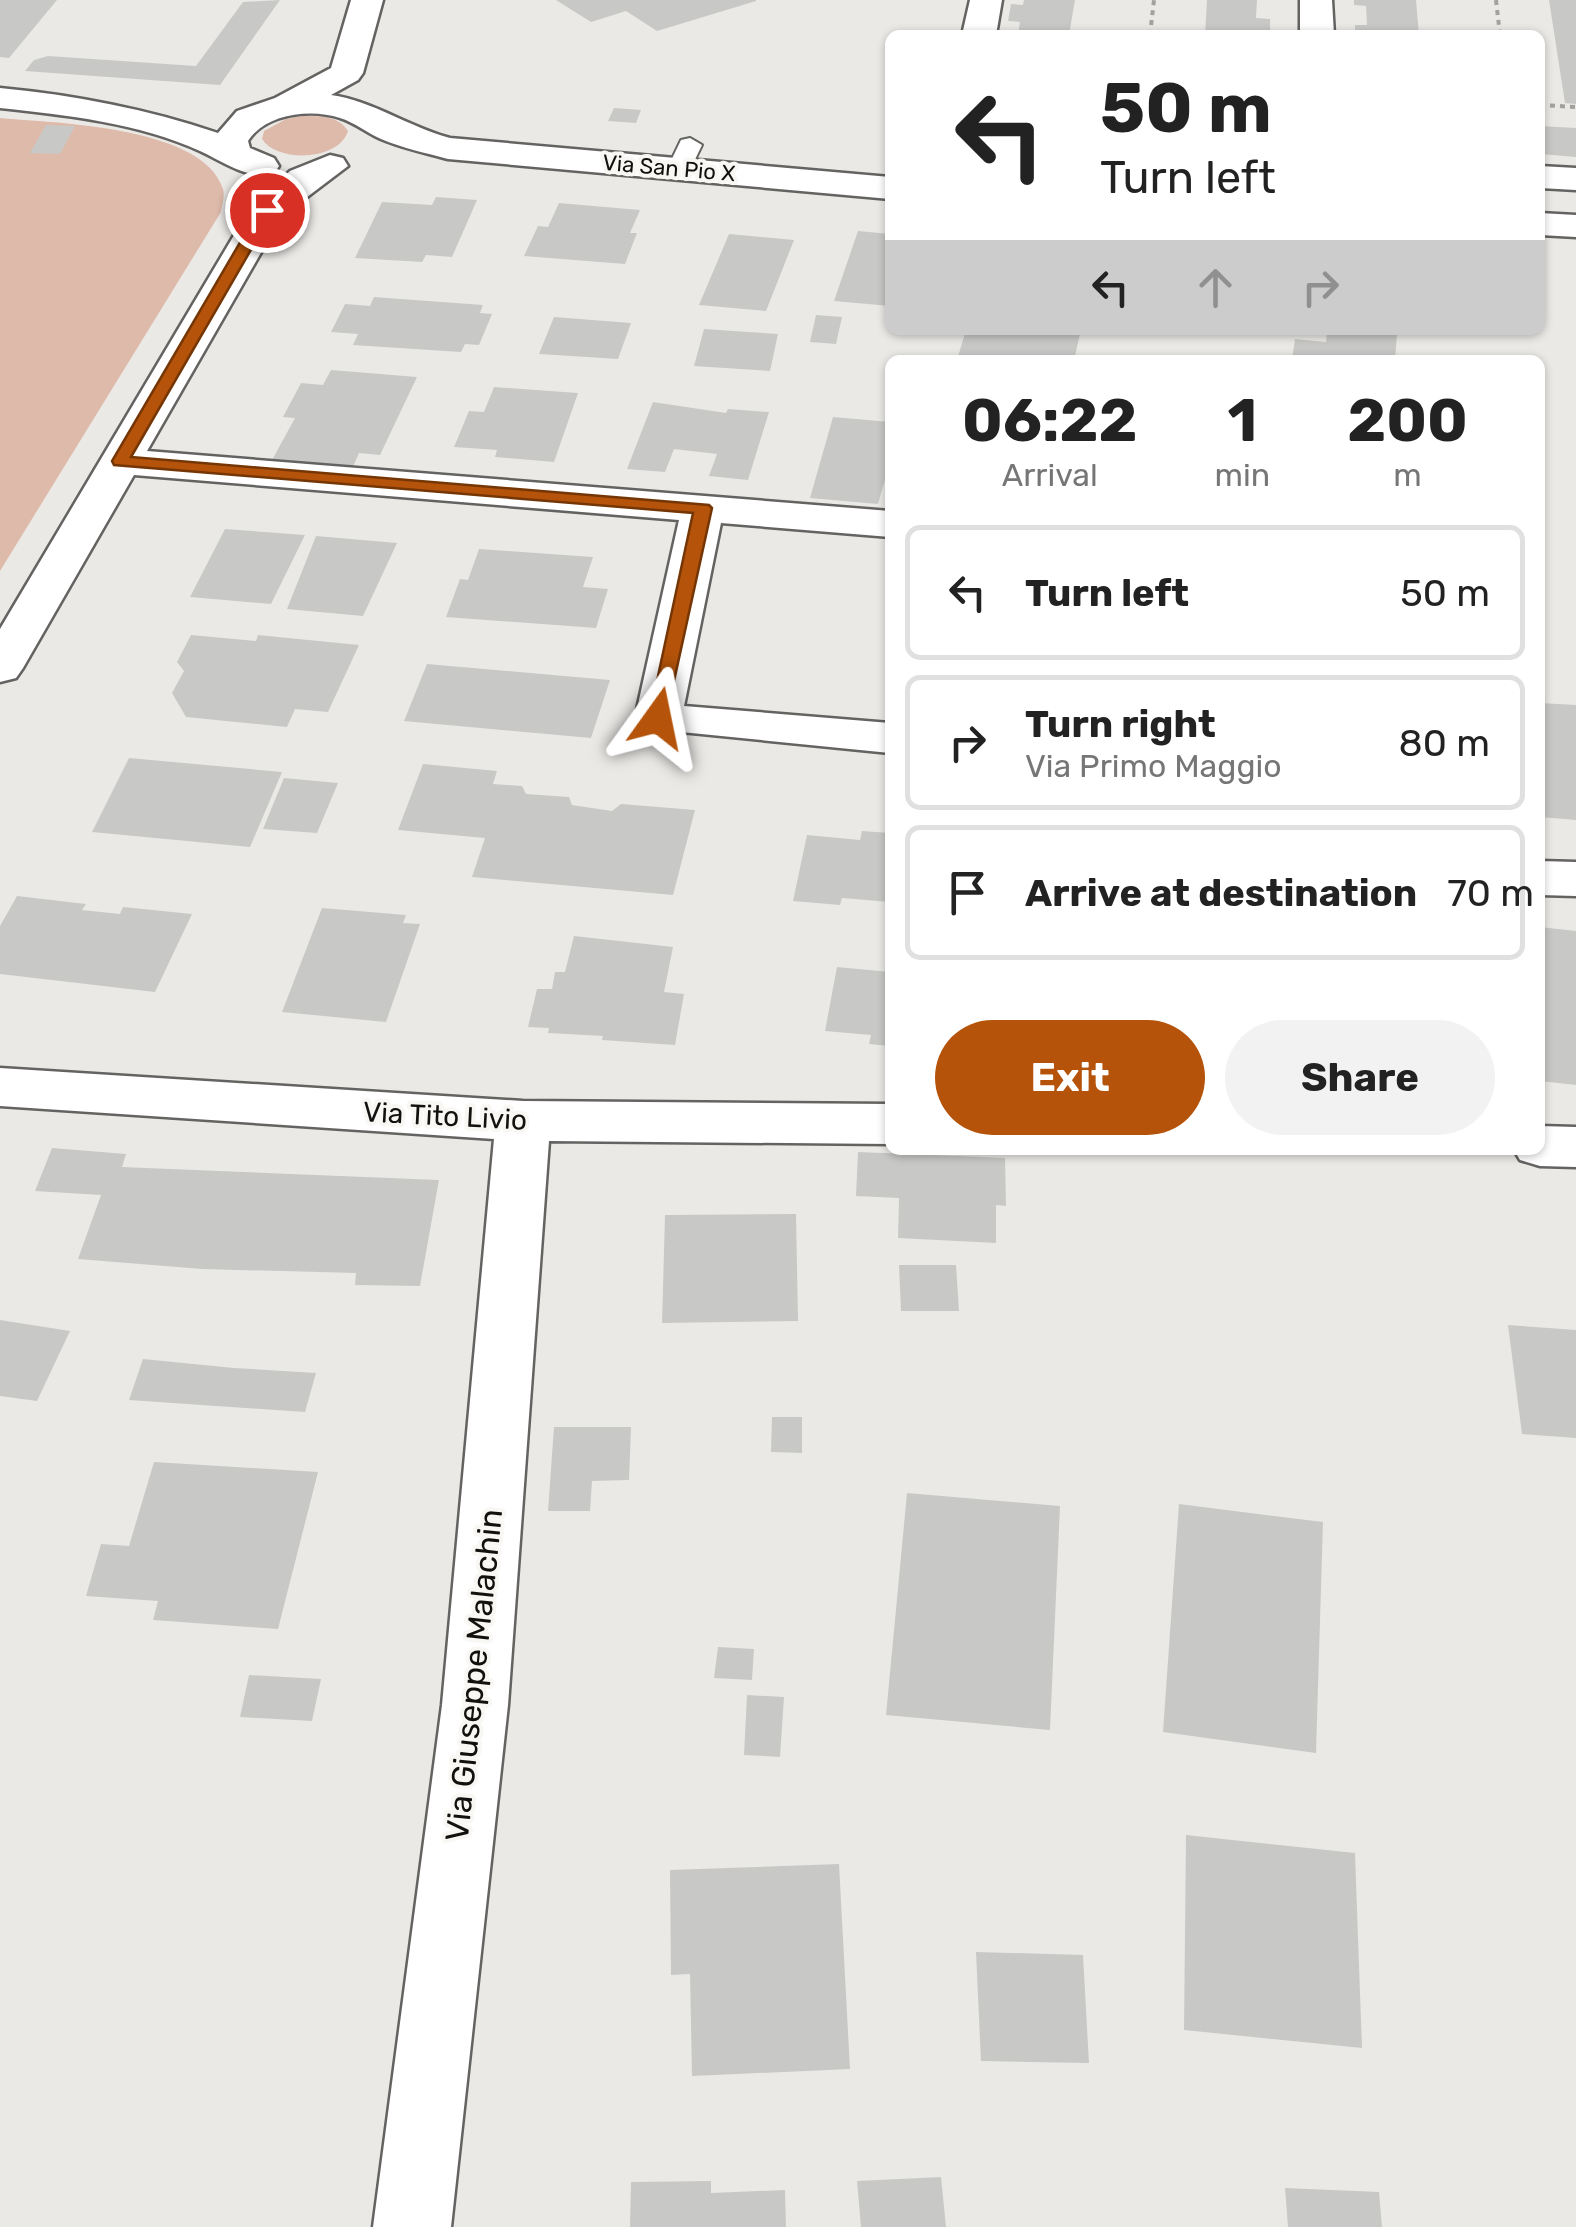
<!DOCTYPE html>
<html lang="en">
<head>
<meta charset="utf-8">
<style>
  :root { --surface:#fff; --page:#f2f2f2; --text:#222; --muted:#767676; --line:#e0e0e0; --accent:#b45309 }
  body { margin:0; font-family:Rubik,sans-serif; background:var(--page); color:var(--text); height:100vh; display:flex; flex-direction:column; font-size:38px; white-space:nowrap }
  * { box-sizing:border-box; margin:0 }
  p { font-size:32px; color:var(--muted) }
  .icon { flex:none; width:55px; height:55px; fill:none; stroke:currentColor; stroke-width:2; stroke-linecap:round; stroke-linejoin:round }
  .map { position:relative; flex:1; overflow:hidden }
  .drawer { position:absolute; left:885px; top:355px; width:660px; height:800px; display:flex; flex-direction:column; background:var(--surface); border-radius:15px; box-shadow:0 2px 8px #0004 }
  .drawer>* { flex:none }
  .top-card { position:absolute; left:885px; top:30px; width:660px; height:305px; border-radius:15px; box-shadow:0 2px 8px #0004; background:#fff; color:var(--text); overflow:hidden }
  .pin { position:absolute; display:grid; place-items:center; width:85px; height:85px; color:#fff; margin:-42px; border:5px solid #fff; border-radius:50%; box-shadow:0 2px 10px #0007 }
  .me { position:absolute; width:110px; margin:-55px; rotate:12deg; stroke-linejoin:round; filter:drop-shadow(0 0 8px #0008) }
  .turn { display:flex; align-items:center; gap:35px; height:210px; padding:0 50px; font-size:45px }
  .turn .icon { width:130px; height:130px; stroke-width:2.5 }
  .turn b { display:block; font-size:70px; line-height:85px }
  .lanes { display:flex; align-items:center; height:95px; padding:0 50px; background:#0003; justify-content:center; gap:50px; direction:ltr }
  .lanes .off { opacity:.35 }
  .eta { display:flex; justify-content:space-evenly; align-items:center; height:170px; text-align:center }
  .eta b { font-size:60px; font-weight:700; line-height:70px }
  .cta { display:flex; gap:20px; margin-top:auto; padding:20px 50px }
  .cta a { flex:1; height:115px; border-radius:60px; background:var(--accent); color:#fff; font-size:40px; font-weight:700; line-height:115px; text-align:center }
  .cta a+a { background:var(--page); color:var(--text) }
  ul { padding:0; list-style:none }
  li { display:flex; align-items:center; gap:30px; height:135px; margin:0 20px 15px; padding:0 30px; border:5px solid var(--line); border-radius:15px }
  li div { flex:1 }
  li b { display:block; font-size:38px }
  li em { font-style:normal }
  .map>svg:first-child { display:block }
  .green { fill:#debaab }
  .building { fill:#c8c9c6 }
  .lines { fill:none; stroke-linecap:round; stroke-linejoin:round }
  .lane-casing { stroke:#646361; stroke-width:4 }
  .street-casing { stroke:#646361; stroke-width:5 }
  .path { stroke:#a3a19f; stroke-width:4; stroke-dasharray:5 5; stroke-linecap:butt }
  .lane { fill:#fff; fill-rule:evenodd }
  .street { fill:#fff; fill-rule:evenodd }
  .route { fill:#b45309; stroke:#753606; stroke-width:2.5 }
  .labels { text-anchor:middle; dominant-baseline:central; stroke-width:8; stroke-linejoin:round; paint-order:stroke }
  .far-street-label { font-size:22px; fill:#121110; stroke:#f8f7f4 }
  .street-label { font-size:28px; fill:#121110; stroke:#f8f7f4 }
  .near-street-label { font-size:32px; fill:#121110; stroke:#f8f7f4 }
</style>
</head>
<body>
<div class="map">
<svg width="1576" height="2227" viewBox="0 0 1576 2227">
  <rect width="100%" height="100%" fill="#ebe9e6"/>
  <path class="green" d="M302,116C319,116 338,115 348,131C339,161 277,163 262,139L264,131L286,119Z
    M0,118C54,123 204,126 223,189C225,195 222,206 221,212L0,571Z"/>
  <path class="building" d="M0,0H57L9,58L0,57Z
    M280,0L220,85L25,71L34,60L48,56L196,66L243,2Z
    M556,0H756V1L657,31L626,11L591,22Z
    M1024,0H1075L1069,35H1018L1020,22L1008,21L1011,4L1023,5Z
    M1207,0H1257L1256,18L1270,19V35H1205Z
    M1354,0H1416L1419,35H1355V25H1367L1366,6L1354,5Z
    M1549,0H1576V104L1565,103Z
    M614,108L641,110L636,123L608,121Z
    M46,125L75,126L60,154L30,153Z
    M1540,126L1576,128V157L1540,154Z
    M436,197L477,200L452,257L426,255L422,262L355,258L382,202L432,205Z
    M559,203L640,210L630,233H637L625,264L524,256L538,226L548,227Z
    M858,231L890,234V306L834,301Z
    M729,234L794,240L766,311L699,305Z
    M374,297L483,305L480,313L492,314L479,345L465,344L461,352L353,345L358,334L331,332L345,304L370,306Z
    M816,315L842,317L836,344L810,342Z
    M554,317L631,323L618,359L539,354Z
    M704,329L778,334L770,371L694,366Z
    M966,330H1081L1074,360H957Z
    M1327,330L1397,334L1395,360H1292L1295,339L1326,342Z
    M331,370L417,377L380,455L359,453L352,469L271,462L295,418L283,417L301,383L323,385Z
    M494,387L578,393L554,462L495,457L497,450L454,447L469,411L484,412Z
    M653,402L726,413L728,409L769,412L748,480L709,476L717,454L674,449L665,472L627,469Z
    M833,417L890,422V462L878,504L810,498Z
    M225,529L305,535L271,604L190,597Z
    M316,536L397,543L363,616L287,609Z
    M479,549L593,557L583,587L608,589L596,628L446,617L460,579L468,580Z
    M191,635L256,641L258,635L359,645L328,712L295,709L287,727L186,717L172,693L184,671L177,662Z
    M427,664L610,680L591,738L404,721Z
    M1540,703L1576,705V820L1540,817Z
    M129,758L282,772L250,847L92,832Z
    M423,764L497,771L493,784L522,786L526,794L569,797L572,805L612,811L621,804L695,810L673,895L472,877L485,838L398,830Z
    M284,778L338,783L317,833L263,829Z
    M862,831L890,833V902L842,898L840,905L793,901L807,835L860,840Z
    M17,896L86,904L82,910L120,914L123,907L192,914L155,992L0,974V926Z
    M322,908L406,915L403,923L420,924L386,1022L282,1012Z
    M1540,927L1576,931V1085L1540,1081Z
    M574,936L673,947L664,992L684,994L675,1045L602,1040L603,1036L548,1033L549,1028L528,1027L537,989H552L555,972H565Z
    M837,967L890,972V1046L869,1044L871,1035L825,1031Z
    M52,1148L126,1154L122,1167L439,1180L420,1286L355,1285L356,1273L202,1269L78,1259L101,1195L35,1191Z
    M858,1152L1005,1158L1006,1206L996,1205V1243L898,1238L899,1198L856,1196Z
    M796,1214L798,1321L662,1323L665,1215Z
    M899,1265H956L959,1311H901Z
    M0,1320L70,1331L37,1401L0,1396Z
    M1508,1325L1576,1330V1438L1522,1434Z
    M143,1359L234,1368L316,1373L305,1412L129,1400Z
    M772,1417H802V1453L771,1452Z
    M554,1427H631L629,1480L592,1481L590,1511H548Z
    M154,1462L318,1472L278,1629L153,1620L158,1601L86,1596L101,1544L129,1546Z
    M907,1493L1060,1506L1050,1730L886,1715Z
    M1179,1504L1323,1522L1316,1753L1163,1732Z
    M718,1647L754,1649L752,1680L714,1678Z
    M249,1675L321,1679L312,1721L240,1717Z
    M747,1695L784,1697L780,1757L744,1755Z
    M1186,1835L1355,1853L1362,2048L1184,2030Z
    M839,1864L850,2069L692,2076L690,1974L671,1975L670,1870Z
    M976,1952L1083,1955L1089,2063L981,2061Z
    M941,2177L946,2227H861L857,2181Z
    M711,2181V2193L785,2190L786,2227H630L631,2182Z
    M1285,2188L1379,2192L1382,2227H1288Z"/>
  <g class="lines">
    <g class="lane-casing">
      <path id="lane" d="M690,138L702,145L688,174L679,176L670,174L667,169L681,140Z"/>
    </g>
    <g class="street-casing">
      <path id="street" d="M351,0H383L363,73L358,80L331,95C373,101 409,127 450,138L890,177V199L448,159C426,153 402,148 381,139C367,133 354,122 340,118C310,108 265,114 248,141L250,148L274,158L279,166L274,174C247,180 224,162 200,151C139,123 66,115 0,108V88C74,95 147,109 218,133L237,111L275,98L331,68Z
        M970,0H1002L996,35H962Z
        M1300,0H1332L1334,35H1300Z
        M330,155L343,158L348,166L282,216L147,451L890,511V537L721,523L684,706L890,723V753L641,728L635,718L679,520L134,475L23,668L16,678L0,682V629L249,210L290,171Z
        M1540,166L1576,168V190L1540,188Z
        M1540,213L1576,215V237L1540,235Z
        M1540,861L1576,862V896L1540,895Z
        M0,1068L523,1101L890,1104V1144L549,1141L508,1705L451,2227H373L442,1705L494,1139L0,1106Z
        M1540,1126L1576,1127V1167L1540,1166L1520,1160L1514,1150H1540Z"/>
    </g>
    <path class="path" d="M1496,0L1500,35
      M1150,35L1154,0
      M1540,105L1576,107"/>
    <use href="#lane" class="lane"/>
    <use href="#street" class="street"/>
  </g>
  <path class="route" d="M267,205L274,210L131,457L709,505L712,508L665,722H651L649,718L693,513L114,465L112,461L259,210Z"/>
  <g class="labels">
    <g class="far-street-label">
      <text transform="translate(669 168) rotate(5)">Via San Pio X</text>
    </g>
    <g class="street-label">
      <text transform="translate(445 1116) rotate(3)">Via Tito Livio</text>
    </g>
    <g class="near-street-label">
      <text transform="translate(474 1675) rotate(-84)">Via Giuseppe Malachin</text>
    </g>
  </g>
</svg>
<div class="pin" style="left:267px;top:210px;background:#d93025"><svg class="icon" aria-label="arrive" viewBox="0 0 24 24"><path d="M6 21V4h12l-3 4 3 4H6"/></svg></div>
<svg class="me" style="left:658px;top:718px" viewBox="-20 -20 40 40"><path d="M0-17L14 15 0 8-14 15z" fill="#b45309" stroke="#fff" stroke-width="4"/></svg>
<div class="top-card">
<div class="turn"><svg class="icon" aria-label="left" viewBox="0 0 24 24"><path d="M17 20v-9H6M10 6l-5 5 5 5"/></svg><div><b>50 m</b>Turn left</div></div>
<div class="lanes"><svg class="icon" aria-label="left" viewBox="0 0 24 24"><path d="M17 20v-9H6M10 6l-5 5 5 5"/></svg><svg class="icon off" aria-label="ahead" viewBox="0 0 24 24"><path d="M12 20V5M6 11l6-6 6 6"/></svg><svg class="icon off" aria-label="right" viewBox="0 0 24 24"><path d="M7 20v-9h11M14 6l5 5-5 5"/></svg></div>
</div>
<section class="drawer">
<div class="eta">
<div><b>06:22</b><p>Arrival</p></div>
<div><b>1</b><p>min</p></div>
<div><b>200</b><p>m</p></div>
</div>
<ul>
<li><svg class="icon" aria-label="left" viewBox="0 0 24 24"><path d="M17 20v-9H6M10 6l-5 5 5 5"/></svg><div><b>Turn left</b></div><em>50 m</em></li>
<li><svg class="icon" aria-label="right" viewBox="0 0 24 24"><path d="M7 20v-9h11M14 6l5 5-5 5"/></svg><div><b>Turn right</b><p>Via Primo Maggio</p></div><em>80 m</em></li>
<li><svg class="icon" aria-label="arrive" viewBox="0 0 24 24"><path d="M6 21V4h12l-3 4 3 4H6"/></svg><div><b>Arrive at destination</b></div><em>70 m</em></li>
</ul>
<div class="cta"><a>Exit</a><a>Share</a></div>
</section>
</div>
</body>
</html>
